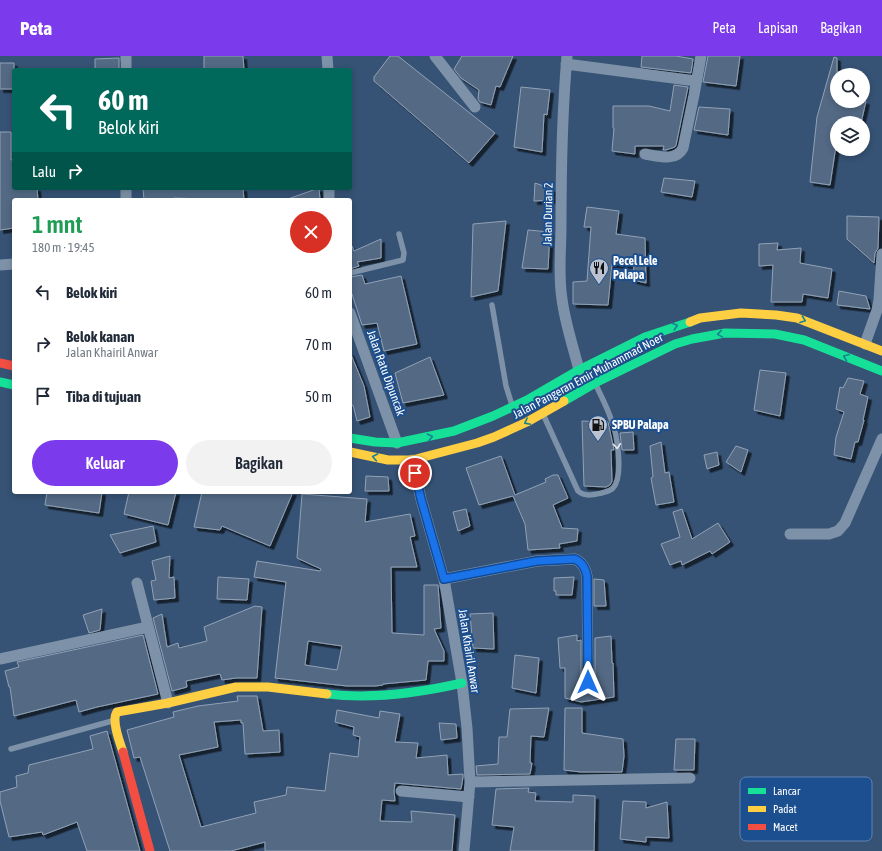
<!DOCTYPE html>
<html lang="id">
<head>
<meta charset="utf-8">
<style>
  :root { --surface:#fff; --page:#f2f2f3; --text:#1f2937; --muted:#747a83; --accent:#7c3aed }
  body { margin:0; font-family:"Asap Condensed",sans-serif; background:var(--page); color:var(--text); height:100vh; display:flex; flex-direction:column; font-size:15px; white-space:nowrap }
  * { box-sizing:border-box; margin:0 }
  p { font-size:13px; color:var(--muted) }
  .icon { flex:none; width:22px; height:22px; fill:none; stroke:currentColor; stroke-width:2; stroke-linecap:round; stroke-linejoin:round }
  .map { position:relative; flex:1; overflow:hidden }
  .panel { position:absolute; left:12px; top:142px; width:340px; height:296px; display:flex; flex-direction:column; background:var(--surface); border-radius:4px; box-shadow:0 2px 6px #0003 }
  .panel>* { flex:none }
  .banner { position:absolute; left:12px; top:12px; width:340px; height:122px; border-radius:4px; box-shadow:0 2px 6px #0003; background:#00695c; color:#fff; overflow:hidden }
  .fabs { position:absolute; left:830px; top:12px; display:grid; gap:8px }
  .fabs a { display:grid; place-items:center; width:40px; height:40px; border-radius:50%; background:var(--surface); box-shadow:0 2px 6px #0003; font-size:20px }
  .pin { position:absolute; display:grid; place-items:center; width:34px; height:34px; color:#fff; margin:-17px; border:2px solid #fff; border-radius:50%; box-shadow:0 1px 4px #0007 }
  .me { position:absolute; width:44px; margin:-22px; rotate:0deg; stroke-linejoin:round; filter:drop-shadow(0 0 3px #0008) }
  .turn { display:flex; align-items:center; gap:14px; height:84px; padding:0 20px; font-size:18px }
  .turn .icon { width:52px; height:52px; stroke-width:2.5 }
  .turn b { display:block; font-size:28px; line-height:34px }
  .then { display:flex; align-items:center; height:38px; padding:0 20px; background:#0003; gap:8px; font-size:15px }
  .round { display:grid; place-items:center; flex:none; width:42px; height:42px; border-radius:21px; background:var(--page) }
  .head { display:flex; align-items:center; justify-content:space-between; height:68px; padding:0 20px }
  h1 { font-size:24px; font-weight:600; line-height:30px; color:#1e9e55 }
  .button { display:flex; gap:8px; margin-top:auto; padding:8px 20px }
  .button a { flex:1; height:46px; border-radius:24px; background:var(--accent); color:#fff; font-size:16px; font-weight:600; line-height:46px; text-align:center }
  .button a+a { background:var(--page); color:var(--text) }
  ul { padding:0; list-style:none }
  li { display:flex; align-items:center; gap:12px; height:52px; padding:0 20px }
  li div { flex:1 }
  li b { display:block; font-size:15px }
  li em { font-style:normal }
  header { display:flex; align-items:center; gap:24px; box-sizing:border-box; height:56px; padding:0 20px; background:var(--accent); color:#fff }
  header strong { font-size:19px }
  nav { display:flex; gap:22px; margin-inline-start:auto; font-size:14px }
  .map>svg:first-child { display:block }
  .building { fill:#526984; stroke:#92a2b6; fill-rule:evenodd; filter:url(#shadow) }
  .lines { fill:none; stroke-linecap:round; stroke-linejoin:round }
  .lane { stroke:#7d92a8; stroke-width:5.5 }
  .street { stroke:#7d92a8; stroke-width:11 }
  .fast { stroke:#16e098; stroke-width:9 }
  .slow { stroke:#ffcf43; stroke-width:9 }
  .jam { stroke:#f24e42; stroke-width:9 }
  .oneway { stroke:#198292 }
  .oneway2 { stroke:#e5e9ee }
  .route-casing { stroke:#114b97; stroke-width:10 }
  .route { stroke:#1a73e8; stroke-width:7 }
  .labels { text-anchor:middle; dominant-baseline:central; stroke-width:4; stroke-linejoin:round; paint-order:stroke }
  .street-label { font-size:12px; fill:#fff; stroke:#1b4f8f }
  .poi-label { font-size:12px; font-weight:bold; fill:#fff; stroke:#1b4f8f; text-anchor:start }
  .key { fill:#1b4f8f; stroke:#5f84b1; stroke-width:1 }
  .key-label { font-size:11px; fill:#fff }
</style>
</head>
<body>
<header>
<strong>Peta</strong>
<nav><a>Peta</a><a>Lapisan</a><a>Bagikan</a></nav>
</header>
<div class="map">
<svg width="882" height="795" viewBox="0 0 882 795">
  <defs>
    <filter id="shadow"><feDropShadow dx="3.5" dy="3.5" stdDeviation="0" flood-color="#0009"/></filter>
  </defs>
  <rect width="100%" height="100%" fill="#365274"/>
  <path class="building" d="M204,0H243L244,14H204Z
    M390,0H398L495,77L469,107L374,25V21Z
    M462,0H513L500,31L496,30L491,49L480,46L478,43L479,34L461,22L454,13Z
    M642,0H676L693,3L691,17L641,11Z
    M708,0H740L736,30L703,26Z
    M834,1L837,2V45H866L861,67H837V83L830,129L810,126L817,61Z
    M119,2V14H95V3Z
    M0,7H14V33H0Z
    M674,29L688,31L676,89L675,91L666,94H663L664,90H635V98L612,95L614,72H613V50H649L670,55Z
    M521,31L550,34L547,59L544,58L542,96L514,91Z
    M699,51L730,53L728,79L694,74Z
    M0,76H11V104L14,103V132H37L38,144H14V172L0,174Z
    M664,122L695,125L692,141L661,136Z
    M535,127L552,133V144L534,145Z
    M143,132H243L244,144L174,142V144H144Z
    M319,132L320,144H288V143Z
    M587,151L619,155L616,178L645,182L646,227L633,224L634,209L612,208L608,249L573,248V226L587,225L591,171H584Z
    M847,160L879,161L878,192L875,197L874,207L847,183Z
    M506,165L498,235L471,241L473,168Z
    M528,174L550,176L548,213L522,212Z
    M381,183V202L357,206L359,210L350,213V190H352L354,195Z
    M778,187L777,194L801,192L800,207L832,213L828,242L803,238L802,246H771L773,209L759,210V188Z
    M362,219L365,228L401,220L417,288L384,295L377,267L362,269L350,232V221Z
    M839,235L866,240L870,253L837,249Z
    M350,296L364,330L370,361L357,365L353,349L350,350Z
    M430,301L444,339L403,347L395,317Z
    M760,314L786,317L780,360L754,354Z
    M848,322L864,325L860,338L868,341L863,364H864L858,386H855L851,403L834,399L836,381L844,356L836,353L840,331L843,332Z
    M582,365L608,366L614,394H611L612,425L610,429L606,431L584,430Z
    M633,376L634,394H622L620,377Z
    M661,386L665,417L669,416L674,446L656,449L651,422L653,421L650,390Z
    M736,390L748,394L741,416L726,406Z
    M717,396L719,409L707,413L704,399Z
    M501,400L515,439L546,426L545,423L553,419H558L568,442L553,449L562,472L578,473L577,485L559,488L560,492L528,494L525,468L513,440L479,449L466,412Z
    M366,420L388,421L389,435H365Z
    M47,436H102L99,457L45,449Z
    M129,436H176L168,469L124,458Z
    M202,436H293L270,490L222,470L220,474L194,471Z
    M302,438L367,443L365,466L410,458L415,480L410,481L417,511H391L392,577L424,579V529H438L441,572L434,573L444,595V605H428L426,624L383,628V629L375,630H347L275,622L286,526L254,521L257,505L320,515L321,513L297,502ZM308,585L342,590L337,614L305,609Z
    M466,453L470,470L458,475L453,456Z
    M682,453L692,483L718,467L730,486L712,498L710,495L682,509L681,505L670,509L661,488L680,481L673,456Z
    M153,470L156,486L120,497L110,479Z
    M170,500L169,522L174,521L175,542L154,544L151,525L156,524L152,505Z
    M218,521L249,523L247,544L217,543Z
    M574,521L572,539H556V535H554V522Z
    M594,523L604,524L606,550H594Z
    M255,550L262,551L257,622H236L222,624L220,618L186,625L187,631L172,635L153,562L162,558L167,591L178,587L179,592L207,585L204,571Z
    M102,553L100,574L89,577L83,559Z
    M493,557L494,593L473,592L470,558Z
    M143,579L158,638L97,651L79,656L76,644L14,660L10,631H9L5,615L19,611L17,606Z
    M577,579V585L581,584V626L582,630L588,633L592,632L595,626V582L611,580L612,607H613L614,641L581,646L565,642V612H560L558,582Z
    M515,599L539,602L536,637L512,632Z
    M237,640H257L263,675L279,674L280,696L245,698L243,667H241V664L214,666L218,691L179,699L201,771L256,757L254,746L286,739L287,731L325,735L330,697L358,701L360,681L353,679L354,671L335,666L337,654L379,662L380,655L400,658L395,686L418,687L416,702L447,699L448,719L463,718V721L461,733L395,727L394,735L395,745L382,744L380,765L412,766L411,755L455,759L452,795H265V786L231,795H170L140,701L134,702L127,674L174,661L173,656L198,650L238,645Z
    M549,652L544,681L531,680L530,707H532L530,718L477,719L476,710L498,708L499,681H507L510,653Z
    M565,652H582V677L623,683L624,700L622,716H581L564,714Z
    M439,667L456,668L457,682L441,684Z
    M107,675L140,795H87L77,766L43,779L42,776L9,781L0,745V736L17,731L16,720L28,717L29,709L93,693L90,680Z
    M676,683H695L694,714H674Z
    M529,732L528,736L536,737L535,745L573,746V739L595,740L594,795H510L514,771L492,769L496,733Z
    M623,745L646,746V752L667,746L669,782L646,781V786L620,783Z"/>
  <g class="lines">
    <path class="lane" d="M350,217L403,204L404,197L399,178
      M492,249L506,330L512,349
      M543,358L578,435C585,441 593,439 602,437C605,436 610,435 613,432C624,420 617,377 611,363C607,351 601,340 596,329
      M11,693L112,665"/>
    <path class="street" d="M327,0L328,14
      M435,0L475,51
      M567,0C562,57 561,113 561,170C561,194 558,219 562,243C565,267 573,290 579,314
      M566,8L696,25
      M126,14V0
      M645,98C658,100 676,106 683,92L694,39L701,0
      M126,132V144
      M329,132V144
      M0,209L14,208
      M350,257L397,387
      M865,288L877,254L879,244L882,198
      M412,404L421,443L444,523L462,627L467,672L470,726L464,795
      M790,478H829L838,475L845,467L882,383
      M444,523L537,505L575,503C583,507 585,512 587,520L588,626
      M137,527L168,647
      M0,603L148,571
      M470,726L690,722
      M401,735L469,741"/>
    <path class="fast" d="M0,326L14,329
      M564,345L595,327L675,288L692,283L725,277L775,278L804,284L882,315
      M350,382L375,386L397,387L454,375L493,360L529,343L579,314L645,281L690,266
      M327,638C370,643 419,637 462,627"/>
    <path class="slow" d="M690,266L700,262L741,257L776,259L797,262L882,295
      M350,396L388,404H412L477,387L494,381L527,366L564,345
      M123,696C120,687 111,664 117,656L168,647L236,631H268L327,638"/>
    <path class="jam" d="M0,307L14,310
      M123,696L150,795"/>
  </g>
  <defs><path id="oneway-chevron" d="M-2-3.5L2.5 0L-2 3.5" fill="none" stroke-width="1.6" stroke-linecap="round" stroke-linejoin="round"/></defs>
  <g class="oneway">
    <use href="#oneway-chevron" transform="translate(803 264) rotate(20)"/>
    <use href="#oneway-chevron" transform="translate(675 270) rotate(-18)"/>
    <use href="#oneway-chevron" transform="translate(720 278) rotate(171)"/>
    <use href="#oneway-chevron" transform="translate(846 301) rotate(-159)"/>
    <use href="#oneway-chevron" transform="translate(527 366) rotate(153)"/>
    <use href="#oneway-chevron" transform="translate(430 381) rotate(-13)"/>
    <use href="#oneway-chevron" transform="translate(375 401) rotate(-169)"/>
  </g>
  <use class="oneway2" href="#oneway-chevron" transform="translate(617 390) rotate(86)"/>
  <g class="lines">
    <g class="route-casing">
      <path id="route" d="M415,417L421,443L444,523L537,505L575,503C583,507 585,512 587,520L588,626"/>
    </g>
    <use href="#route" class="route"/>
  </g>
  <defs>
    <g id="restaurant-pin" transform="scale(1)"><path d="M0 17L-7.5 6A9.5 9.5 0 1 1 7.5 6Z" fill="#b9c2ce" stroke="#1b4f8f"/><path d="M-5-6h1v4h1v-4h1v4h1v-4h1v5L-1.5 .5V6h-2V.5L-5-1ZM5-6V6H3V1.5H1.5Q1.5-4 5-6Z" fill="#111"/></g>
    <g id="fuel-pin" transform="scale(1)"><path d="M0 17L-7.5 6A9.5 9.5 0 1 1 7.5 6Z" fill="#b9c2ce" stroke="#1b4f8f"/><path d="M-5.5-6h7V0h2V4h1.3V-2.5L3-4.5l.8-.8L6-3V5H2.5V1h-1V6h-7ZM-4.2-4.7v3.2H.2V-4.7Z" fill="#111"/></g>
  </defs>
  <g fill-rule="evenodd">
    <use href="#restaurant-pin" x="599" y="212"/>
    <use href="#fuel-pin" x="598" y="369"/>
  </g>
  <g class="labels">
    <g class="street-label">
      <text transform="translate(548 158) rotate(-89)">Jalan Durian 2</text>
      <text transform="translate(386 317) rotate(70)">Jalan Ratu Dipuncak</text>
      <text transform="translate(588 320) rotate(-28)">Jalan Pangeran Emir Muhammad Noer</text>
      <text transform="translate(469 595) rotate(81)">Jalan Khairil Anwar</text>
    </g>
    <g class="poi-label">
      <text x="613" y="205">Pecel Lele<tspan x="613" dy="14">Palapa</tspan></text>
      <text x="612" y="369">SPBU Palapa</text>
    </g>
  </g>
  <rect x="740" y="721" width="132" height="64" rx="6" class="key"/>
  <rect x="748" y="732" width="18" height="6" fill="#16e098"/>
  <rect x="748" y="750" width="18" height="6" fill="#ffcf43"/>
  <rect x="748" y="768" width="18" height="6" fill="#f24e42"/>
  <g class="key-label">
    <text x="773" y="739">Lancar</text>
    <text x="773" y="757">Padat</text>
    <text x="773" y="775">Macet</text>
  </g>
</svg>
<div class="fabs">
<a><svg class="icon" aria-label="search" viewBox="0 0 24 24"><circle cx="10" cy="10" r="6"/><path d="M15 15l6 6"/></svg></a>
<a><svg class="icon" aria-label="layers" viewBox="0 0 24 24"><path d="M12 4l9 5-9 5-9-5zM3 14l9 5 9-5"/></svg></a>
</div>
<div class="pin" style="left:415px;top:417px;background:#d93025"><svg class="icon" aria-label="arrive" viewBox="0 0 24 24"><path d="M6 21V4h12l-3 4 3 4H6"/></svg></div>
<svg class="me" style="left:588px;top:626px" viewBox="-20 -20 40 40"><path d="M0-17L14 15 0 8-14 15z" fill="#1a73e8" stroke="#fff" stroke-width="4"/></svg>
<div class="banner">
<div class="turn"><svg class="icon" aria-label="left" viewBox="0 0 24 24"><path d="M17 20v-9H6M10 6l-5 5 5 5"/></svg><div><b>60 m</b>Belok kiri</div></div>
<div class="then">Lalu<svg class="icon" aria-label="right" viewBox="0 0 24 24"><path d="M7 20v-9h11M14 6l5 5-5 5"/></svg></div>
</div>
<section class="panel">
<div class="head"><div><h1>1 mnt</h1><p>180 m · 19:45</p></div><a class="round" style="background:#d93025;color:#fff"><svg class="icon" aria-label="close" viewBox="0 0 24 24"><path d="M6 6l12 12M18 6L6 18"/></svg></a></div>
<ul>
<li><svg class="icon" aria-label="left" viewBox="0 0 24 24"><path d="M17 20v-9H6M10 6l-5 5 5 5"/></svg><div><b>Belok kiri</b></div><em>60 m</em></li>
<li><svg class="icon" aria-label="right" viewBox="0 0 24 24"><path d="M7 20v-9h11M14 6l5 5-5 5"/></svg><div><b>Belok kanan</b><p>Jalan Khairil Anwar</p></div><em>70 m</em></li>
<li><svg class="icon" aria-label="arrive" viewBox="0 0 24 24"><path d="M6 21V4h12l-3 4 3 4H6"/></svg><div><b>Tiba di tujuan</b></div><em>50 m</em></li>
</ul>
<div class="button"><a>Keluar</a><a>Bagikan</a></div>
</section>
</div>
</body>
</html>
